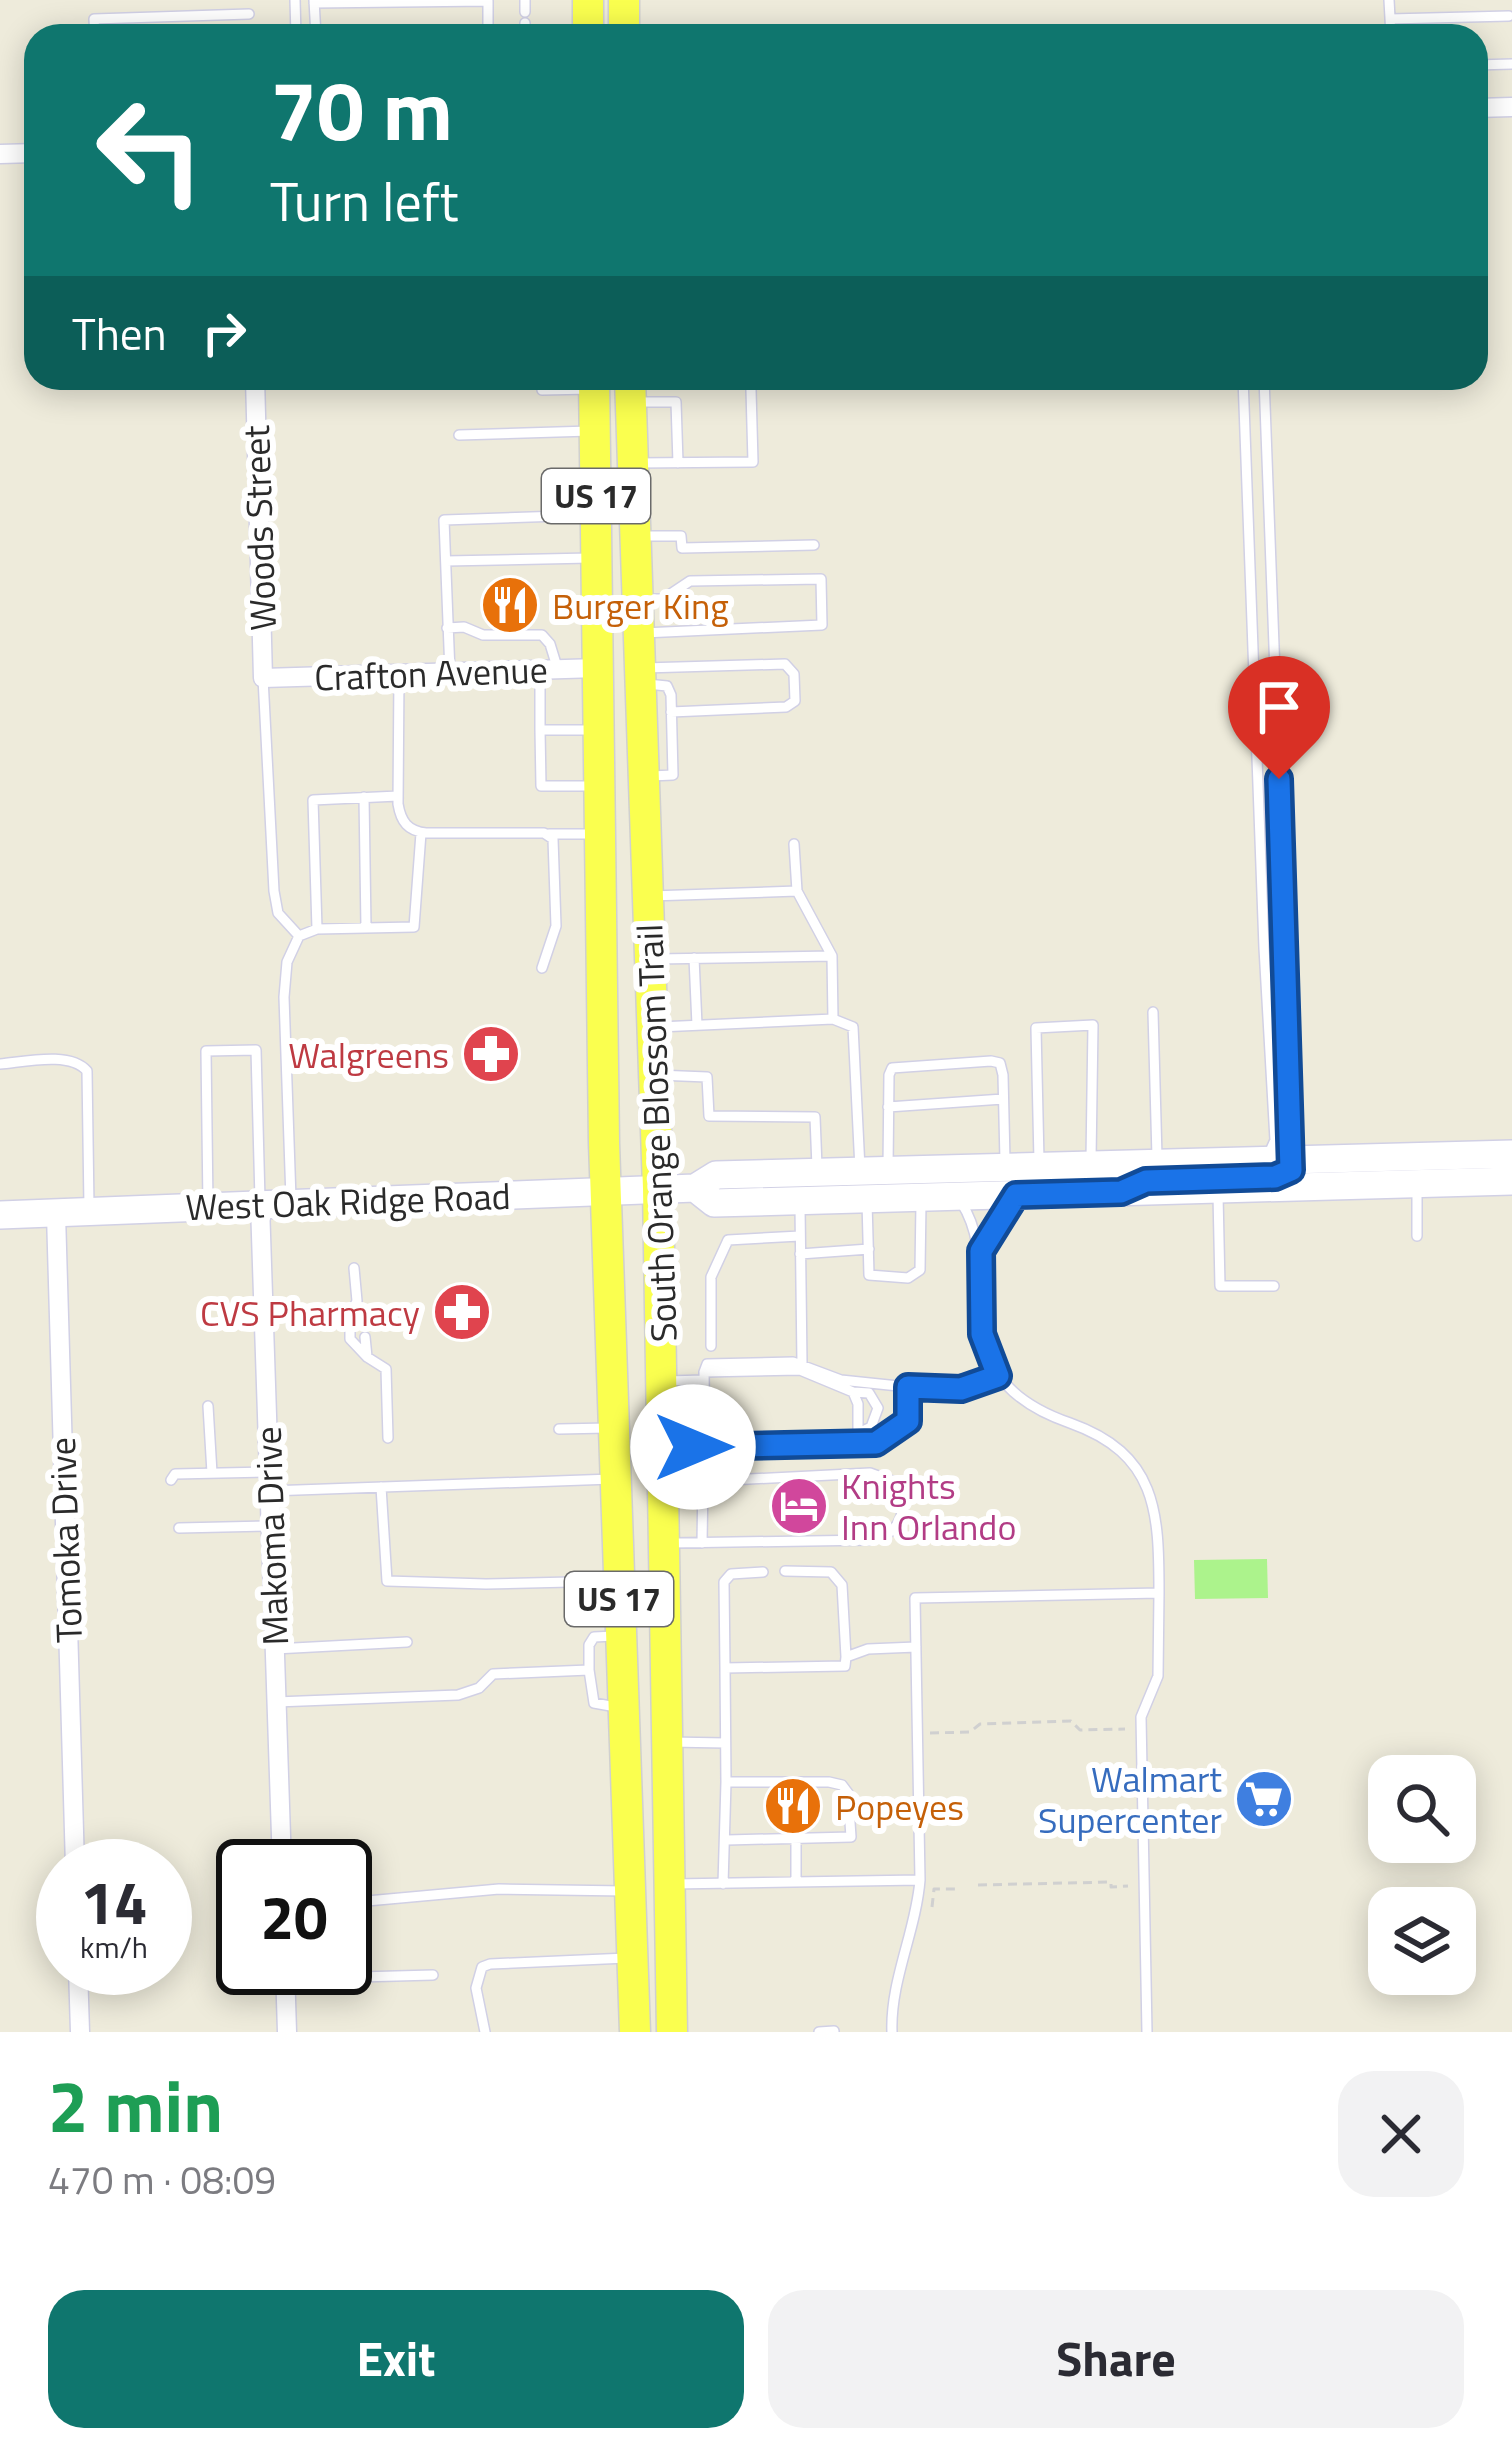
<!DOCTYPE html>
<html lang="en">
<head>
<meta charset="utf-8">
<style>
  :root { --surface:#fff; --page:#f2f2f3; --text:#2b2b33; --muted:#7c7c81; --accent:#0f766e }
  body { margin:0; font-family:"Titillium Web",sans-serif; background:var(--page); color:var(--text); height:100vh; display:flex; flex-direction:column; font-size:45px; white-space:nowrap }
  * { box-sizing:border-box; margin:0 }
  p { font-size:39px; color:var(--muted) }
  .icon { flex:none; width:66px; height:66px; fill:none; stroke:currentColor; stroke-width:2; stroke-linecap:round; stroke-linejoin:round }
  .map { position:relative; height:2032px; overflow:hidden }
  .sheet { display:flex; flex-direction:column; background:var(--surface); flex:1 }
  .sheet>* { flex:none }
  .guide { position:absolute; left:24px; top:24px; width:1464px; height:366px; border-radius:36px; box-shadow:0 6px 30px #0003; background:#0f766e; color:#fff; overflow:hidden }
  .buttons { position:absolute; left:1368px; top:1755px; display:grid; gap:24px }
  .buttons a { display:grid; place-items:center; width:108px; height:108px; border-radius:24px; background:var(--surface); box-shadow:0 6px 30px #0003; font-size:60px }
  .speed { position:absolute; left:36px; top:1839px; display:flex; gap:24px; font-size:60px; font-weight:700; text-align:center }
  .speed>* { display:grid; place-content:center; width:156px; height:156px; border-radius:50%; background:var(--surface); box-shadow:0 6px 30px #0003; line-height:1 }
  .speed small { font-size:30px; font-weight:400 }
  .speed .limit { border:6px solid #111; border-radius:18px; background:#fff; color:#111 }
  .pin { position:absolute; display:grid; place-items:center; width:102px; height:102px; color:#fff; margin:-123px -51px; border-radius:50% 50% 50% 0; rotate:-45deg; box-shadow:0 0 12px #0007 }
  .pin .icon { rotate:45deg }
  .me { position:absolute; width:132px; margin:-66px; rotate:90deg; stroke-linejoin:round; filter:drop-shadow(0 0 9px #0008) }
  .turn { display:flex; align-items:center; gap:42px; height:252px; padding:0 48px; font-size:54px }
  .turn .icon { width:156px; height:156px; stroke-width:2.5 }
  .turn b { display:block; font-size:84px; line-height:102px }
  .then { display:flex; align-items:center; height:114px; padding:0 48px; background:#0003; gap:24px; font-size:45px }
  .round { display:grid; place-items:center; flex:none; width:126px; height:126px; border-radius:36px; background:var(--page) }
  .summary { display:flex; align-items:center; justify-content:space-between; height:204px; padding:0 48px }
  h1 { font-size:72px; font-weight:700; line-height:90px; color:#1e9e55 }
  .primary-button { display:flex; gap:24px; margin-top:auto; padding:24px 48px }
  .primary-button a { flex:1; height:138px; border-radius:36px; background:var(--accent); color:#fff; font-size:48px; font-weight:700; line-height:138px; text-align:center }
  .primary-button a+a { background:var(--page); color:var(--text) }
  .map>svg:first-child { display:block }
  .pitch { fill:#acf38c }
  .lines { fill:none; stroke-linecap:round; stroke-linejoin:round }
  .lane-casing { stroke:#d1d0e5; stroke-width:12 }
  .street-casing { stroke:#d1d0e5; stroke-width:21 }
  .secondary-casing { stroke:#d1d0e5; stroke-width:30 }
  .primary-casing { stroke:#d0d0d0; stroke-width:33 }
  .path { stroke:#d0d0d0; stroke-width:3; stroke-dasharray:9 6; stroke-linecap:butt }
  .lane { stroke:#fff; stroke-width:9 }
  .street { stroke:#fff; stroke-width:18 }
  .secondary { stroke:#fff; stroke-width:27 }
  .primary { stroke:#faff4f; stroke-width:30 }
  .route-casing { stroke:#114b97; stroke-width:30 }
  .route { stroke:#1a73e8; stroke-width:21 }
  .labels { text-anchor:middle; dominant-baseline:central; stroke-width:12; stroke-linejoin:round; paint-order:stroke }
  .shield { fill:#fff; stroke:#6a6a6a; stroke-width:3 }
  .shield-label { font-size:33px; font-weight:bold; fill:#2a2a2a }
  .street-label { font-size:36px; fill:#2a2a2a; stroke:#fff }
  .food-label { font-size:36px; fill:#c56008; stroke:#fff; text-anchor:start }
  .health-label { font-size:36px; fill:#be3a42; stroke:#fff; text-anchor:end }
  .hotel-label { font-size:36px; fill:#b23c85; stroke:#fff; text-anchor:start }
  .shop-label { font-size:36px; fill:#366cbe; stroke:#fff; text-anchor:end }
</style>
</head>
<body>
<div class="map">
<svg width="1512" height="2032" viewBox="0 0 1512 2032">
  <rect width="100%" height="100%" fill="#eeebdb"/>
  <path class="pitch" d="M1267,1559L1268,1598L1195,1599L1194,1560Z"/>
  <g class="lines">
    <g class="lane-casing">
      <path id="lane" d="M295,0L296,36
        M314,0L316,36
        M525,0V12
        M1389,0L1391,36
        M314,3L488,1V36
        M1390,19L1509,16
        M525,23V36
        M95,36L94,19L249,14
        M1476,65L1512,64
        M542,378V390L591,389
        M1243,378L1264,948L1275,1140L1268,1156
        M1264,378L1293,1155
        M636,402H676L678,463
        M459,435L590,431
        M637,463L753,462L751,390
        M640,536H681L682,548L814,545
        M446,561L590,558
        M447,628L464,627L483,635H542L550,644L558,670
        M643,633L822,625L821,579L690,581L663,599H643
        M644,668L785,664L794,674L795,701L786,707L671,712
        M540,670V730H593
        M450,673L444,520L591,515
        M399,675L398,804C401,822 408,831 426,833H544L553,839L556,926L542,968
        M263,678L274,891L278,913L299,936
        M647,684L667,686L671,695L673,775L651,776
        M540,730L541,786H593
        M364,797L366,928
        M549,834H594
        M794,844L797,891
        M651,896L797,891L832,956L833,1019
        M317,929L313,800L398,796
        M694,958L697,1025
        M657,959L832,956
        M1153,1012L1157,1157
        M659,1027L833,1019L853,1027L860,1169
        M0,1064C24,1062 70,1051 87,1071L89,1207
        M657,1075L707,1077L709,1116L815,1117L817,1167
        M888,1107L1003,1099
        M1039,1161L1036,1028L1093,1025L1091,1159
        M888,1167L889,1075L892,1068L991,1061L1000,1063L1003,1075L1005,1161
        M1417,1189V1236
        M1218,1195L1220,1286H1274
        M291,1199L284,997L287,962L299,936L317,929L414,927L421,833
        M867,1202L869,1275L908,1278L920,1270L921,1203
        M961,1202C996,1256 964,1320 996,1371C1012,1397 1041,1413 1070,1423C1157,1454 1159,1511 1159,1593
        M208,1206L206,1051L256,1050L260,1200
        M800,1207L802,1363
        M981,1251L1013,1200
        M800,1254L869,1249
        M354,1268L357,1301L350,1316V1339L367,1357L386,1369L388,1438
        M365,1337L367,1357
        M711,1346V1277L728,1240L800,1236
        M704,1372L707,1364L793,1362L841,1380L908,1387
        M704,1372L800,1370L853,1392L858,1404V1431
        M704,1372L705,1446
        M667,1381L704,1380
        M853,1392L869,1393L878,1408L871,1427L858,1433
        M208,1406L212,1473
        M559,1429L607,1428
        M669,1448L876,1443L908,1421V1387L961,1389L998,1375
        M171,1480L175,1474L269,1472
        M670,1483L870,1473L892,1481L904,1503C901,1525 893,1534 872,1540L671,1543
        M381,1487L387,1581L486,1584L612,1581
        M269,1491L612,1479
        M179,1528L271,1526
        M702,1543L703,1480
        M785,1571L831,1572L842,1585L846,1657
        M275,1649L407,1642
        M725,1668L724,1582L731,1574L763,1572
        M589,1670V1645L594,1637L614,1636
        M276,1702L458,1695L479,1688L493,1674L589,1670L594,1703L616,1707
        M670,1742L725,1743
        M726,1782L725,1668L845,1666L846,1657L868,1649L916,1647
        M850,1811L920,1810
        M796,1882V1839
        M673,1884L920,1880
        M723,1884L726,1782H829L842,1785L848,1793L851,1837L727,1840
        M345,1903L499,1889L625,1891
        M357,1903L359,1977L433,1975
        M485,2032L476,1988L482,1967L490,1964L627,1958
        M819,2032L834,2031
        M892,2032C890,1981 916,1931 920,1880L915,1598L1159,1593L1158,1676L1141,1717L1147,2032"/>
    </g>
    <g class="street-casing">
      <path id="street" d="M1476,108L1512,107
        M0,154L36,153
        M255,378L263,678L598,668
        M260,1205L282,1866
        M56,1214L75,1866
        M78,1968L80,2032
        M285,1968L287,2032"/>
    </g>
    <g class="secondary-casing">
      <path id="secondary" d="M695,1188L714,1203L1512,1181
        M0,1215L695,1188L716,1175L1512,1154"/>
    </g>
    <g class="primary-casing">
      <path id="primary" d="M588,0V36
        M624,0V36
        M594,378L604,1143L635,2032
        M630,378L658,1188L672,2032"/>
    </g>
    <path class="path" d="M930,1733L970,1732L980,1724L1071,1721L1080,1730L1125,1729
      M1046,1829L1127,1827
      M978,1885L1111,1882V1887L1128,1886
      M932,1907L934,1889H958"/>
    <use href="#lane" class="lane"/>
    <use href="#street" class="street"/>
    <use href="#secondary" class="secondary"/>
    <use href="#primary" class="primary"/>
  </g>
  <g class="lines">
    <g class="route-casing">
      <path id="route" d="M693,1447L876,1443L908,1421V1387L961,1389L998,1376L982,1334L981,1251L1016,1195L1121,1192L1146,1181L1275,1177L1291,1170L1279,779"/>
    </g>
    <use href="#route" class="route"/>
  </g>
  <defs>
    <g id="restaurant-disc" transform="scale(3)"><circle r="9.5" fill="#e8710a" stroke="#fff"/><path d="M-5-6h1v4h1v-4h1v4h1v-4h1v5L-1.5 .5V6h-2V.5L-5-1ZM5-6V6H3V1.5H1.5Q1.5-4 5-6Z" fill="#fff"/></g>
    <g id="pharmacy-disc" transform="scale(3)"><circle r="9.5" fill="#e0444e" stroke="#fff"/><path d="M-2-6h4v4h4v4h-4v4h-4v-4h-4v-4h4Z" fill="#fff"/></g>
    <g id="hotel-disc" transform="scale(3)"><circle r="9.5" fill="#d1479c" stroke="#fff"/><path d="M-6-4.5h1.5V1H6V5H4.5V3h-9V5H-6ZM-4 0a1.8 1.8 0 1 1 3.6 0ZM.5 0V-2.5h3Q6-2.5 6 0Z" fill="#fff"/></g>
    <g id="supermarket-disc" transform="scale(3)"><circle r="9.5" fill="#3f7fe0" stroke="#fff"/><path d="M-6-5.5h2.5l.6 2H6L4.5 2H-2.5L-4.4-4H-6ZM-1.5 3.2a1.3 1.3 0 1 0 .1 0ZM3 3.2a1.3 1.3 0 1 0 .1 0Z" fill="#fff"/></g>
  </defs>
  <g fill-rule="evenodd">
    <use href="#restaurant-disc" x="510" y="605"/>
    <use href="#pharmacy-disc" x="491" y="1054"/>
    <use href="#pharmacy-disc" x="462" y="1312"/>
    <use href="#hotel-disc" x="799" y="1506"/>
    <use href="#supermarket-disc" x="1264" y="1799"/>
    <use href="#restaurant-disc" x="793" y="1806"/>
  </g>
  <g class="labels">
    <g class="shield">
      <rect x="542" y="469" width="108" height="54" rx="9"/>
      <rect x="565" y="1572" width="108" height="54" rx="9"/>
    </g>
    <g class="shield-label">
      <text x="596" y="496">US 17</text>
      <text x="619" y="1599">US 17</text>
    </g>
    <g class="street-label">
      <text transform="translate(259 528) rotate(-92)">Woods Street</text>
      <text transform="translate(431 673) rotate(-2)">Crafton Avenue</text>
      <text transform="translate(656 1133) rotate(-92)">South Orange Blossom Trail</text>
      <text transform="translate(348 1201) rotate(-2)">West Oak Ridge Road</text>
      <text transform="translate(271 1536) rotate(-92)">Makoma Drive</text>
      <text transform="translate(65 1540) rotate(-92)">Tomoka Drive</text>
    </g>
    <g class="food-label">
      <text x="552" y="605">Burger King</text>
      <text x="835" y="1806">Popeyes</text>
    </g>
    <g class="health-label">
      <text x="449" y="1054">Walgreens</text>
      <text x="420" y="1312">CVS Pharmacy</text>
    </g>
    <g class="hotel-label">
      <text x="841" y="1485">Knights<tspan x="841" dy="41">Inn Orlando</tspan></text>
    </g>
    <g class="shop-label">
      <text x="1222" y="1778">Walmart<tspan x="1222" dy="41">Supercenter</tspan></text>
    </g>
  </g>
</svg>
<div class="buttons">
<a><svg class="icon" aria-label="search" viewBox="0 0 24 24"><circle cx="10" cy="10" r="6"/><path d="M15 15l6 6"/></svg></a>
<a><svg class="icon" aria-label="layers" viewBox="0 0 24 24"><path d="M12 4l9 5-9 5-9-5zM3 14l9 5 9-5"/></svg></a>
</div>
<div class="speed"><div>14<small>km/h</small></div><div class="limit">20</div></div>
<div class="pin" style="left:1279px;top:779px;background:#d93025"><svg class="icon" aria-label="arrive" viewBox="0 0 24 24"><path d="M6 21V4h12l-3 4 3 4H6"/></svg></div>
<svg class="me" style="left:693px;top:1447px" viewBox="-20 -20 40 40"><circle r="19" fill="#fff"/><path d="M0-13L10 11 0 6-10 11z" fill="#1a73e8"/></svg>
<div class="guide">
<div class="turn"><svg class="icon" aria-label="left" viewBox="0 0 24 24"><path d="M17 20v-9H6M10 6l-5 5 5 5"/></svg><div><b>70 m</b>Turn left</div></div>
<div class="then">Then<svg class="icon" aria-label="right" viewBox="0 0 24 24"><path d="M7 20v-9h11M14 6l5 5-5 5"/></svg></div>
</div>
</div>
<section class="sheet">
<div class="summary"><div><h1>2 min</h1><p>470 m · 08:09</p></div><a class="round"><svg class="icon" aria-label="close" viewBox="0 0 24 24"><path d="M6 6l12 12M18 6L6 18"/></svg></a></div>
<div class="primary-button"><a>Exit</a><a>Share</a></div>
</section>
</body>
</html>
